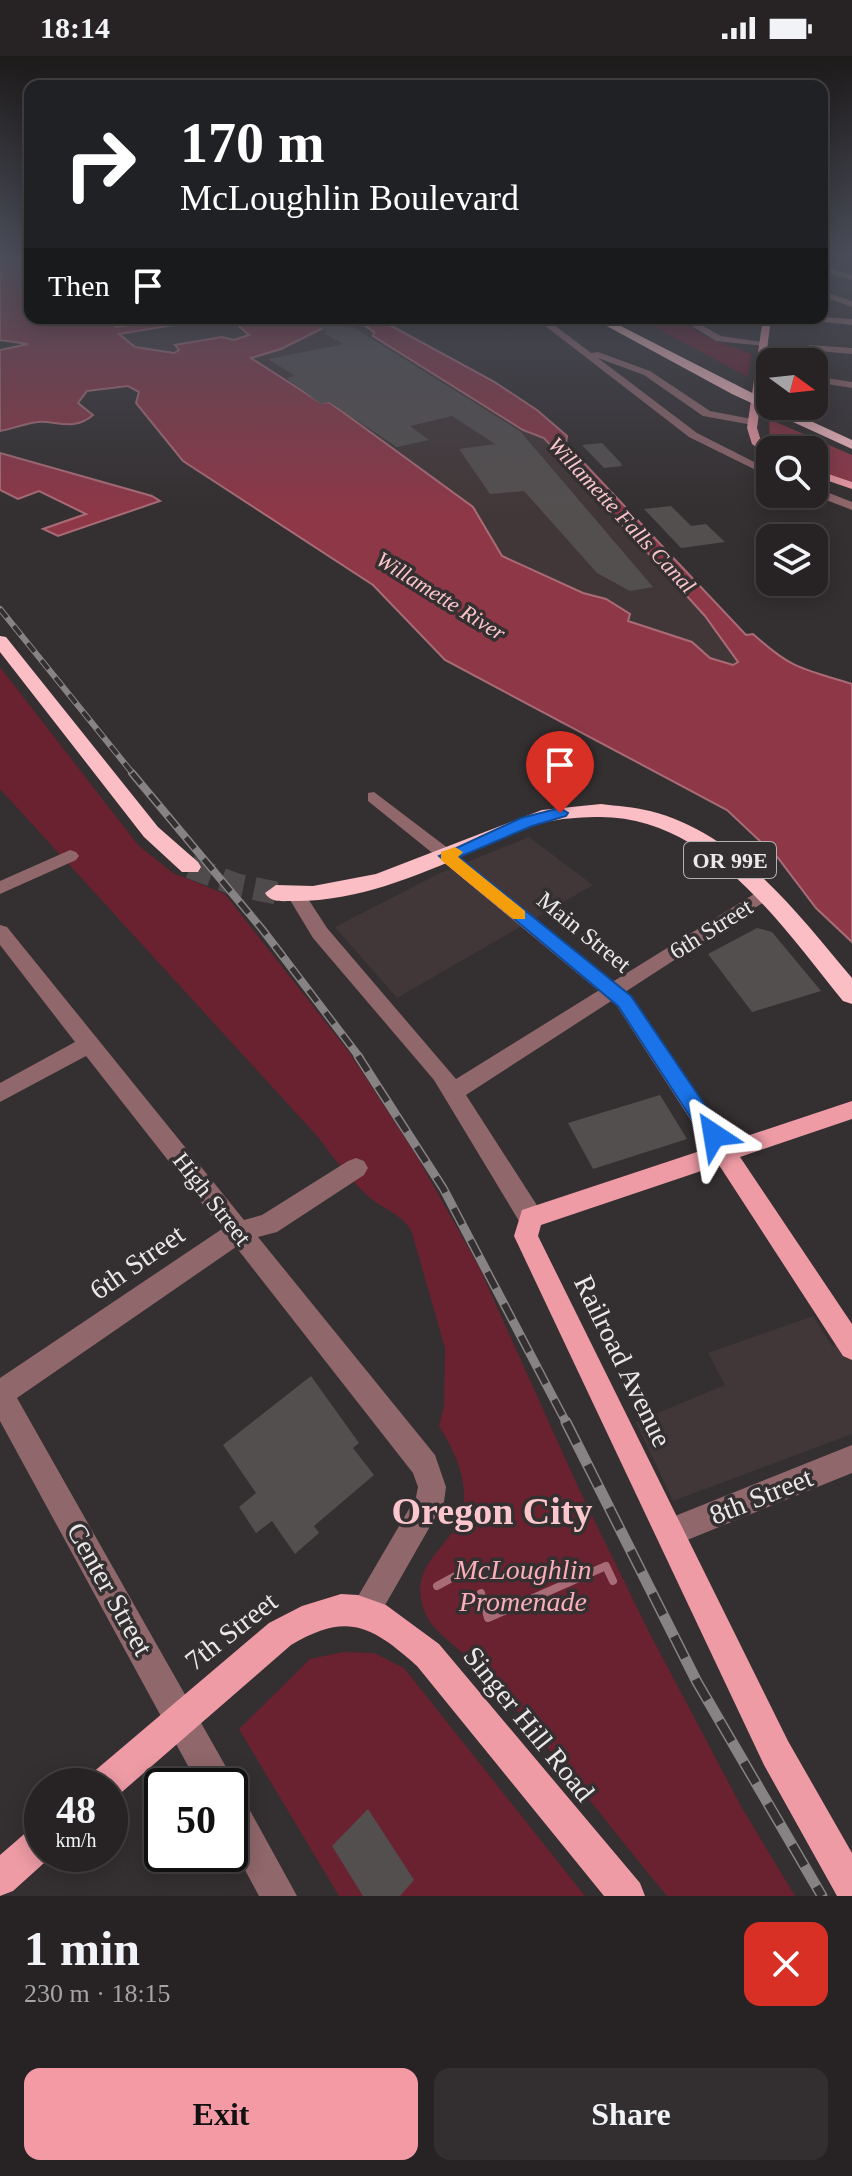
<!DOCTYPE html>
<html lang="en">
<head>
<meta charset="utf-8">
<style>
  :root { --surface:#272324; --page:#332f31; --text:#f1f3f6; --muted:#a4a4a6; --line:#434041; --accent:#f49aa5 }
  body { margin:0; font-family:Georgia,serif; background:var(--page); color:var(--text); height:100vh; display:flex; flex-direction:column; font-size:30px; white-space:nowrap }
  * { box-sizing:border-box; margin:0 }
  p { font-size:26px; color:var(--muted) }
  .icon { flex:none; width:44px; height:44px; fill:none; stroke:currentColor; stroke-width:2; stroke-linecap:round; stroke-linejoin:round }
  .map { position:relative; height:1840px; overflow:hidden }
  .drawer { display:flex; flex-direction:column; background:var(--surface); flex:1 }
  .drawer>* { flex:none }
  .top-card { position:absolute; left:24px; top:24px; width:804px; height:244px; border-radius:16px; box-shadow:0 4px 20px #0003,0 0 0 2px var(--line); background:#202124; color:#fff; overflow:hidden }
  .needle { width:52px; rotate:105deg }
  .fabs { position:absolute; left:756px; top:292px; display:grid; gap:16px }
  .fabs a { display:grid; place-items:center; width:72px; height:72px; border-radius:16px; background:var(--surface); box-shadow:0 4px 20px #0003,0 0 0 2px var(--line); font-size:40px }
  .speed { position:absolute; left:24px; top:1712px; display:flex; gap:16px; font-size:40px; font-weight:700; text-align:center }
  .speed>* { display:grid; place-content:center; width:104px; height:104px; border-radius:50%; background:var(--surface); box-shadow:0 4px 20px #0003,0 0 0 2px var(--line); line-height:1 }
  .speed small { font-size:20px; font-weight:400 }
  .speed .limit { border:4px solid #111; border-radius:12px; background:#fff; color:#111 }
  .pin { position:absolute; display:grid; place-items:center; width:68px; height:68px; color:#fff; margin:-82px -34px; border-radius:50% 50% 50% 0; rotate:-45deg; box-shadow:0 0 8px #0007 }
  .pin .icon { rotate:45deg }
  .me { position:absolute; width:88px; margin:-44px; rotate:327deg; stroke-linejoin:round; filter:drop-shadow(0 0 6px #0008) }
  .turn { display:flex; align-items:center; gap:28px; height:168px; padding:0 24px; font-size:36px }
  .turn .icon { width:104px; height:104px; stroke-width:2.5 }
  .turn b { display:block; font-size:56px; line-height:68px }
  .then { display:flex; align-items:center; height:76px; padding:0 24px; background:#0003; gap:16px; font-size:30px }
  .round { display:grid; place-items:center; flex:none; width:84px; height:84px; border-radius:16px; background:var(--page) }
  .headline { display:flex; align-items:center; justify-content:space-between; height:136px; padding:0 24px }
  h1 { font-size:48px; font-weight:600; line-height:60px }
  .button { display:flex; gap:16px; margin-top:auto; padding:16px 24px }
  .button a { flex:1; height:92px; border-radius:16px; background:var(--accent); color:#111; font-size:32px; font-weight:600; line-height:92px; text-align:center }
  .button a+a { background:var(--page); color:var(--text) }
  .status { display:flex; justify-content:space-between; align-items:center; height:56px; padding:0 40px; background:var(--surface); direction:ltr }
  .status svg { height:22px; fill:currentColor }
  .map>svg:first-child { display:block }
  .built { fill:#423738 }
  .green { fill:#6a2230 }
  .forest { fill:#8e3747 }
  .water { fill:#8d3747; stroke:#a96c77; stroke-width:2 }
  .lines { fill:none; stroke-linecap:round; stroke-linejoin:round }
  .stream { stroke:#a96c77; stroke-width:8 }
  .building { fill:#544f4f }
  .highway-tunnel { stroke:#4f4b4c; stroke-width:23; stroke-dasharray:23 11; stroke-linecap:butt }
  .minor { fill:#90676b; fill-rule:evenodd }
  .major { fill:#ee9ba5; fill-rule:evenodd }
  .highway { fill:#fbbec4; fill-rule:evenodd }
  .rail-far3-casing { stroke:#878384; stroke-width:6 }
  .rail-far2-casing { stroke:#878384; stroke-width:8 }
  .rail-far1-casing { stroke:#878384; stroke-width:9 }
  .rail-casing { stroke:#878384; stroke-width:11 }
  .rail-far3 { stroke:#342f30; stroke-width:4; stroke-dasharray:11; stroke-linecap:butt }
  .rail-far2 { stroke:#342f30; stroke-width:5; stroke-dasharray:14; stroke-linecap:butt }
  .rail-far1 { stroke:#342f30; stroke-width:6; stroke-dasharray:18; stroke-linecap:butt }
  .rail { stroke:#342f30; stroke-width:8; stroke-dasharray:24; stroke-linecap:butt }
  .route { fill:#1a73e8; stroke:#114b97; stroke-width:2 }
  .slow { fill:#f59e0b }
  .labels { text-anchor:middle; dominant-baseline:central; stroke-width:7; stroke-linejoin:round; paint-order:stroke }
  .far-water-label { font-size:22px; font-style:italic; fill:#fac6cc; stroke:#342f30 }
  .shield { fill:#342f30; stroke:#b3b0b1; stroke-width:2 }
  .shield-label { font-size:22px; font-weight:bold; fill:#eae8e8 }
  .street-label { font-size:24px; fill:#eae8e8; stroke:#342f30 }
  .near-street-label { font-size:28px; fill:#eae8e8; stroke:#342f30 }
  .near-park-label { font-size:28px; font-style:italic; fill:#faaeb7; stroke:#342f30 }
  .near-district-label { font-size:38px; font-weight:bold; fill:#fbc6cc; stroke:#342f30 }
</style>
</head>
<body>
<div class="status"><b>18:14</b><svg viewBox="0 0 49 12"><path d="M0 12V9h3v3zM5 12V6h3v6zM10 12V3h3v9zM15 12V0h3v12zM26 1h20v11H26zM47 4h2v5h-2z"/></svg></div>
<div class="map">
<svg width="852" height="1840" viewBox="0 0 852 1840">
  <rect width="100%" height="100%" fill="#342f30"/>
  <path class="built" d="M215,262H230L249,279L234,284L222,281L176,289L179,294L164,297L135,291L118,279Z
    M309,262H354L374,276L373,281L523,374L544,382L705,560L739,605L733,609L710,602L692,586L627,564L606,543L583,537L502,500L492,485L321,348L250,302L281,293L322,273Z
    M529,781L593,829L397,942L335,871L440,817Z
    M813,1260L832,1290L852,1282V1378L673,1445L636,1366L725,1329L708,1297Z"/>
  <path class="green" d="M638,262H675L710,283L752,298L748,321Z
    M0,611L138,789L173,817L225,838L349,996L418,1102L479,1211L579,1433L649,1576L742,1752L795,1840H667C605,1765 546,1687 482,1614C468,1599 433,1576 426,1559C405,1511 447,1495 460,1462C472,1431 455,1395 439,1370L444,1351L445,1292L412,1177C404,1158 383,1154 368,1140C349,1123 334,1102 318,1081L0,733Z
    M343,1596L374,1597L404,1612L585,1840H339L239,1673L310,1603Z"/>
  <path class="forest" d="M769,363L852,399V426L814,413V394H781L770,384Z"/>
  <path class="water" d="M0,199H30V206L26,208L30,213V262H118L111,266L116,271L147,267L140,262H215L119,278L135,291L174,297L179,294L175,289L222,281L234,284L249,279L230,262H309L323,272L281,293L251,302L321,347L329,346L473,451L502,500L583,537L606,543L630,558L628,565L692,586L710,602L733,609L738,606L705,560L544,382L523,374L373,280L374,276L354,262H377L493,325L537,354L567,380L566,388L746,579L753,578C794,615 802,612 852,628V886L816,852L778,802L727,754L445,604L373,529L183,405L136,347L139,336L128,330L87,335L78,347L93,359C74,376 54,364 38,366C26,367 12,373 0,375V294L28,288L0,284Z
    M0,397L152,440L160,445L58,480L43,473L86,458L39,435L18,443L0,434Z"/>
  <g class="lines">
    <path class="stream" d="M437,1530L459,1518L464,1519
      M481,1537L488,1562L606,1510L613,1525"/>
  </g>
  <path class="building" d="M307,262H332L346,272L353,271L520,375L653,531L630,535L597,517L524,435L490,438L459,393L495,388L452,360L410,370L429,384L397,391L329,346L321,348L286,322L295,320L268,303L344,288L323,277L327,276Z
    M602,387L621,407L622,410L604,412L582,389Z
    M671,450L691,470L706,468L725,486L681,492L644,453Z
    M757,872L772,876L821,935L752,956L708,898Z
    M660,1039L687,1083L593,1113L568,1067Z
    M311,1320L359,1387L353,1392L374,1419L314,1470L319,1477L295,1498L272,1465L256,1477L239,1451L256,1437L223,1389Z
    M368,1753L414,1824L400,1840H363L332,1790Z"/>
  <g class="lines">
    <path class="highway-tunnel" d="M190,811L237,829L276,837"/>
    <path class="minor" d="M822,210L852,219V224L822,215Z
      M822,235L852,245V251L822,240Z
      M822,261L852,263V269L785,262Z
      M535,262H545L591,297L598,296L650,315L710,355L757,364L758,366L753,369L703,360L644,319L598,302L697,377L770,414V421L689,381Z
      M679,262H689L721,280L769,287L764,290L716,285Z
      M809,289L852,292V298L806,294Z
      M761,311L770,312V318L758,316Z
      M814,320L852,326V332L814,326Z
      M814,431L852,446V454L811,438H814Z
      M374,736L453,796L456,800L453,804H441L368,745V737Z
      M70,794L76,796L79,800L76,804L0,838V825Z
      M296,833L303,835L327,872L456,1023L759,835H773L775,839L466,1039L540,1154L543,1162L540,1170L531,1173L522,1170L434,1024L313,882L287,839Z
      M0,869L7,871L244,1164L262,1159L348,1105L356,1102L364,1105L368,1112L364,1119L277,1176L258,1181L435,1399L446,1431L444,1446L376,1565L365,1569L354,1565L350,1554L416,1441L418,1431L413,1417L236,1191L17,1342L230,1718L235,1730L232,1736L242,1740L297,1840H259L230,1786V1730H199L0,1365V1322L222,1173L86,1000L0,1046V1027L75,986L0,889Z
      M852,1389V1417L670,1491L660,1486L655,1476L660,1466Z"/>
    <path class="major" d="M763,262H771L757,372L761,385L772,394L770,401L752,388L747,372Z
      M814,413L852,426V433L814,420Z
      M447,794L453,796L631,940L729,1086L852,1045V1063L740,1101L852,1268V1304L843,1300L719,1109L541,1169L538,1180L788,1685L852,1797V1840H837L764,1709L514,1180L522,1154L709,1092L617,950L441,804L438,800L441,796Z
      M341,1538L358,1539L386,1549L439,1588L640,1827L645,1840H604L417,1610C371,1569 347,1556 291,1589L115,1742L110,1744V1730H86L91,1718L269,1567L302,1550Z
      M42,1768V1798H54L13,1835L0,1840V1799L30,1773Z"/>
    <path class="highway" d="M592,262H605L770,346V350H778L852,384V393L732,338Z
      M0,580L6,581L158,771L198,806L201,811L198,816H182L144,781L0,596Z
      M601,748C617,750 634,751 650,755C738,777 797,857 852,922V948L843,945C782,870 709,761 600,761C585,761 566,762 551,765C524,771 497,785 472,796C414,821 356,846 292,845C282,845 271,847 265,837L276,829L313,830L376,818L542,754Z"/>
    <g class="rail-far3-casing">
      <path id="rail-far3" d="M0,553L134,719"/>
    </g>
    <g class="rail-far2-casing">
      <path id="rail-far2" d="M132,717L262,873L360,1002"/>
    </g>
    <g class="rail-far1-casing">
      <path id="rail-far1" d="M358,1000L443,1132L567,1368"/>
    </g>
    <g class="rail-casing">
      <path id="rail" d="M566,1366L697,1626L822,1840"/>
    </g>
    <use href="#rail-far3" class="rail-far3"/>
    <use href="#rail-far2" class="rail-far2"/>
    <use href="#rail-far1" class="rail-far1"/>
    <use href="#rail" class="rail"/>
  </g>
  <linearGradient id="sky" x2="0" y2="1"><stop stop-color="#1d1a1a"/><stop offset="0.44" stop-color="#4a4d59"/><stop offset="1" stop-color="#4a4d59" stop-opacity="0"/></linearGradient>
  <rect width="852" height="456" fill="url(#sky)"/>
  <path class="route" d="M560,752L568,757L566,760L532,770L459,801L631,940L721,1073L724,1079L721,1085H706L618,950L439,800L521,762Z"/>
  <path class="slow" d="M455,791L463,796L458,801L525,855V863H513L441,804V796Z"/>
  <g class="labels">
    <g class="far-water-label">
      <text transform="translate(622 459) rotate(47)">Willamette Falls Canal</text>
      <text transform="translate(441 540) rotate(32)">Willamette River</text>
    </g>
    <rect class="shield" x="684" y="786" width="92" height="36" rx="6"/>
    <g class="shield-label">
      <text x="730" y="804">OR 99E</text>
    </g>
    <g class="street-label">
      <text transform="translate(711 873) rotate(-32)">6th Street</text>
      <text transform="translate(584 876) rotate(39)">Main Street</text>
      <text transform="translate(212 1143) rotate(52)">High Street</text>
    </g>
    <g class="near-street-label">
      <text transform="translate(137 1206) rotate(-35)">6th Street</text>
      <text transform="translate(623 1305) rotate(64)">Railroad Avenue</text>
      <text transform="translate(761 1440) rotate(-22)">8th Street</text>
      <text transform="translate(110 1533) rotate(61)">Center Street</text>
      <text transform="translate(231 1575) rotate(-38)">7th Street</text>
      <text transform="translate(529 1668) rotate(51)">Singer Hill Road</text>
    </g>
    <g class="near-park-label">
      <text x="523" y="1513">McLoughlin<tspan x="523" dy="32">Promenade</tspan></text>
    </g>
    <g class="near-district-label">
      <text x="492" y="1455">Oregon City</text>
    </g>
  </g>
</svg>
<div class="fabs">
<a><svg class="needle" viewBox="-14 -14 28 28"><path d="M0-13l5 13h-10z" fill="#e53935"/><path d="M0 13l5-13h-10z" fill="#a4a4a6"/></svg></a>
<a><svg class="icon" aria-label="search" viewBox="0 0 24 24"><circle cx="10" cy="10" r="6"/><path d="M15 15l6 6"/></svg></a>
<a><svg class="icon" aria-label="layers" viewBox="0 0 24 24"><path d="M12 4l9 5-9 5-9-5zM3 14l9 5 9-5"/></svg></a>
</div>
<div class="speed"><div>48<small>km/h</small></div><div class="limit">50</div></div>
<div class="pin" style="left:560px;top:757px;background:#d93025"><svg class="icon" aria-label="arrive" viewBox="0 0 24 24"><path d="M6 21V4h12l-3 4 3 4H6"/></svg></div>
<svg class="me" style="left:714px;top:1079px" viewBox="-20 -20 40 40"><path d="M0-17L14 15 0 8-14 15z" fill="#1a73e8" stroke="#fff" stroke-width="4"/></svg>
<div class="top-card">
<div class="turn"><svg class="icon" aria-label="right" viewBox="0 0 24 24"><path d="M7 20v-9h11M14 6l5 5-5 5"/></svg><div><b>170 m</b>McLoughlin Boulevard</div></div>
<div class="then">Then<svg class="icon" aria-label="arrive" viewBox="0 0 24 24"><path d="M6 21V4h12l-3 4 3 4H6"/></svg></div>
</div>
</div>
<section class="drawer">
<div class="headline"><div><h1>1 min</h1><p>230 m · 18:15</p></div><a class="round" style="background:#d93025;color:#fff"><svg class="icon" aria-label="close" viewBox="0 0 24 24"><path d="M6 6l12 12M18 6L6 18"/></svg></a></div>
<div class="button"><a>Exit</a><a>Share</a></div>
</section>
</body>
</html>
